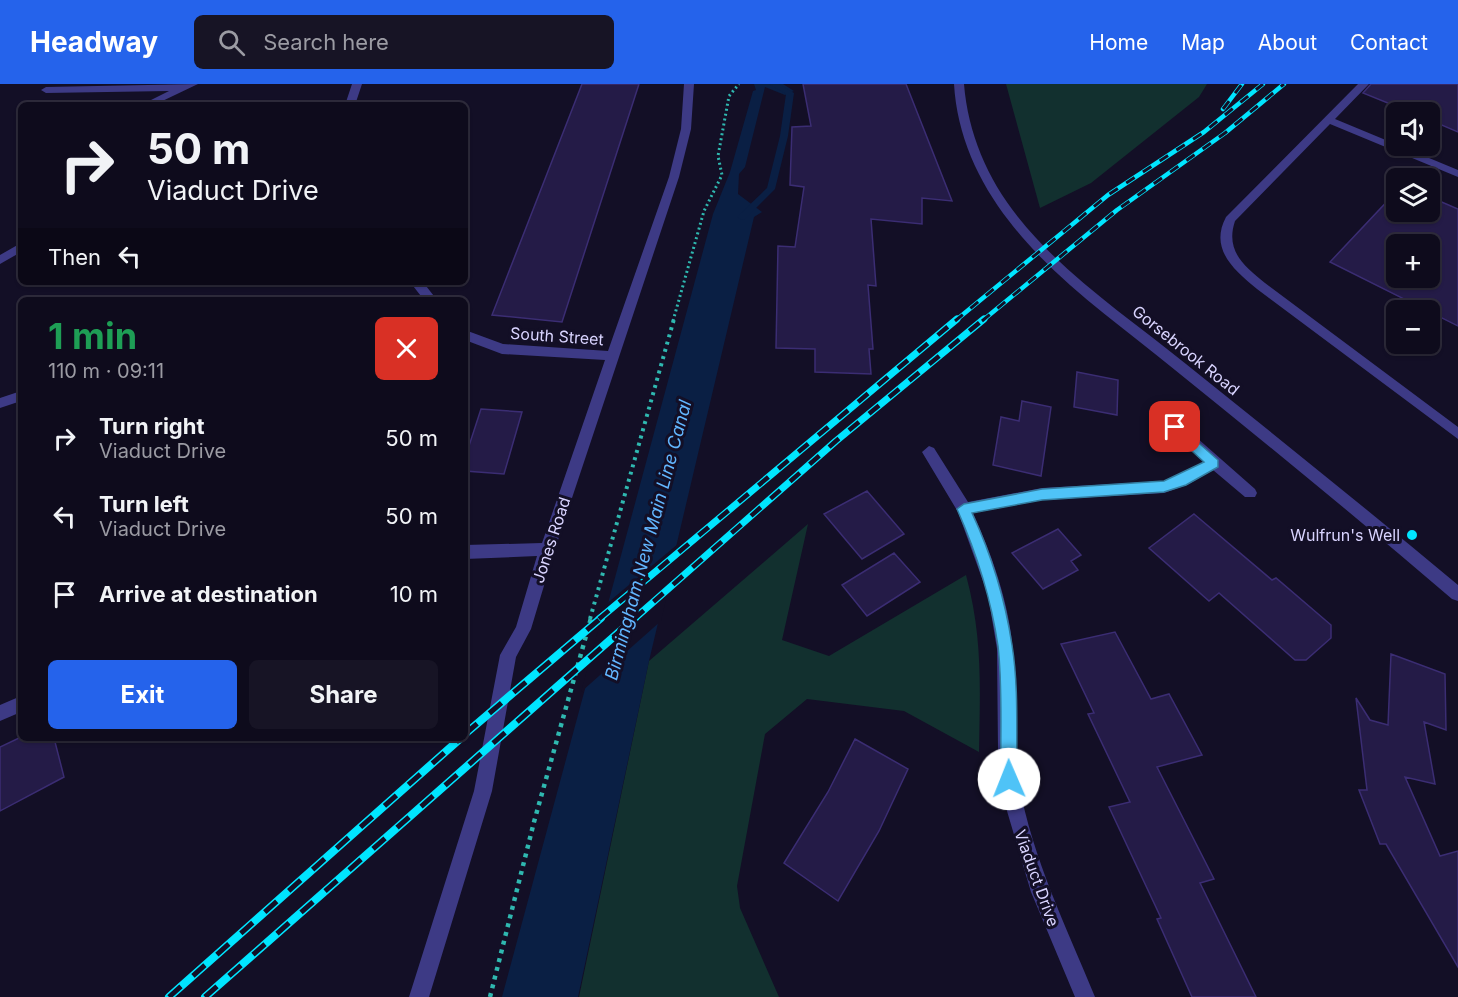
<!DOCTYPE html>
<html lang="en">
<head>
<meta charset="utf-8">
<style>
  :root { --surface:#0e0b1c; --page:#171425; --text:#f1f3f6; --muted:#9b9ba3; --line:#2e2b3b; --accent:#2563eb }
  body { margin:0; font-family:Inter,sans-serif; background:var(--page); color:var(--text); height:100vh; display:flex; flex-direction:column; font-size:22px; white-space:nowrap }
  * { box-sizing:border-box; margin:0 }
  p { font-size:20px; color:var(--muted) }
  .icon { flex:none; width:33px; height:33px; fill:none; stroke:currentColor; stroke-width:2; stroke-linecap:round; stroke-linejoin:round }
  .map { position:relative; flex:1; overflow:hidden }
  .details { position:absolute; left:18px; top:213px; width:450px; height:444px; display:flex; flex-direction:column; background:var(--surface); border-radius:9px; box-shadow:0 2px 4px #0004,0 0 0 2px var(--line) }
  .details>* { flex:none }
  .hud { position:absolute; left:18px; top:18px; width:450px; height:183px; border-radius:9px; box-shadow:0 2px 4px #0004,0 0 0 2px var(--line); background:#0e0b1c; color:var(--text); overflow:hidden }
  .buttons { position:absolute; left:1386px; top:18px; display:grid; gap:12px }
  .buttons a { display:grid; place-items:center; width:54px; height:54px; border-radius:9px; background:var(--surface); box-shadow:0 2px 4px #0004,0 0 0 2px var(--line); font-size:30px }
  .pin { position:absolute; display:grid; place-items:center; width:51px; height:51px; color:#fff; margin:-26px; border-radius:12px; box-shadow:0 3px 9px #0006 }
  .me { position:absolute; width:66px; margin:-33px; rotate:359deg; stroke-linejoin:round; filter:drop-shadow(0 0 4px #0008) }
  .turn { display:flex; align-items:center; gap:21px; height:126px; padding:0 30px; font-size:27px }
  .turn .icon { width:78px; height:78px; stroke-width:2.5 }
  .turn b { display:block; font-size:42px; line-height:51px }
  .then { display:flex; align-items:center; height:57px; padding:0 30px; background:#0003; gap:12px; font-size:22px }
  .round { display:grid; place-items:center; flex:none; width:63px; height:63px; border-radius:9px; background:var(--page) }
  .summary { display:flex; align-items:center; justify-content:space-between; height:102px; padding:0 30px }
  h1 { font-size:36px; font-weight:700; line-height:45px; color:#1e9e55 }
  .button { display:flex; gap:12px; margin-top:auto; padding:12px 30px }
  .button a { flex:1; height:69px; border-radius:9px; background:var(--accent); color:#fff; font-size:24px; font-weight:700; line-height:69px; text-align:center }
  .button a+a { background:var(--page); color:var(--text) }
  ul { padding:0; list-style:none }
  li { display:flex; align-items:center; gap:18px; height:78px; padding:0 30px }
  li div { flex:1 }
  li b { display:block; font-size:22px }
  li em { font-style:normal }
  header { display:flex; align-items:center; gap:36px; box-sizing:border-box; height:84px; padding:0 30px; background:var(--accent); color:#fff }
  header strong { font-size:28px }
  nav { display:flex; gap:33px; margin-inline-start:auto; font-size:21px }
  .search { width:420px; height:54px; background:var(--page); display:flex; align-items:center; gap:15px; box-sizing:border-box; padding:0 21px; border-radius:9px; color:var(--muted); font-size:22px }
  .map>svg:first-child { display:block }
  .green { fill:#12302f }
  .water { fill:#0a1f44 }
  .pier { fill:#130f26 }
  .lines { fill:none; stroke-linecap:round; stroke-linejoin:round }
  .stream { fill:#0a1f44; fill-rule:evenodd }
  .building { fill:#241b47; stroke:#3b2d73; stroke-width:1.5; fill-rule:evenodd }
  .path-far2 { stroke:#2fb8b0; stroke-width:3; stroke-dasharray:2 3; stroke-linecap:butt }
  .path-far1 { stroke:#2fb8b0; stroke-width:4; stroke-dasharray:3 4.5; stroke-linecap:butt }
  .path { stroke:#2fb8b0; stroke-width:4.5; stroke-dasharray:4 5; stroke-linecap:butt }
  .minor { fill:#3d3a85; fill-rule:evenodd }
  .rail-far2-casing { stroke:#00e5ff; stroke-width:4.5 }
  .rail-far1-casing { stroke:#00e5ff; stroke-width:7 }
  .rail-casing { stroke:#00e5ff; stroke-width:8 }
  .rail-far2 { stroke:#130f26; stroke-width:3; stroke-dasharray:10; stroke-linecap:butt }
  .rail-far1 { stroke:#130f26; stroke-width:4.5; stroke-dasharray:13; stroke-linecap:butt }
  .rail { stroke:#130f26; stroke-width:5; stroke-dasharray:16; stroke-linecap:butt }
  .route { fill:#4fc3f7; stroke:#337fa1; stroke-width:1.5 }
  .poi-dot { fill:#00e5ff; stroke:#130f26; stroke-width:2 }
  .labels { text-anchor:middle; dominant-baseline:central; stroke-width:6; stroke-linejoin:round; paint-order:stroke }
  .street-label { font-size:16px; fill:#d9d4ff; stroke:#130f26 }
  .poi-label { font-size:16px; fill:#d9d4ff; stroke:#130f26; text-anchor:end }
  .water-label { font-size:18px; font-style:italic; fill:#62b6ff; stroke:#130f26 }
</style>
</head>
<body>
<header>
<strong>Headway</strong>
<div class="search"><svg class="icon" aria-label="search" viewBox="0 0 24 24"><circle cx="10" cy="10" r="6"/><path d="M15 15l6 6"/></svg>Search here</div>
<nav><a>Home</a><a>Map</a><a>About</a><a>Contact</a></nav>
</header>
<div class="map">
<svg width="1458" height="913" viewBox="0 0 1458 913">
  <rect width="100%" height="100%" fill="#130f26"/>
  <path class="green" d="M1006,0H1207L1199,13L1091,99L1040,124Z
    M808,440L782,556L829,572L966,491C983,554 980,604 979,668L904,627L807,615L765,650L737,802L740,824L779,913H579L649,577Z"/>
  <path class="water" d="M754,0H783L794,7L785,11L765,3L745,83L739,90L738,110L762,128L754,133L649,577L578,913H502L713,130L730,88L753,7L756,6Z"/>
  <path class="pier" d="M679,459L661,537L581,608L605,521Z"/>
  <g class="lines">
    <path class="stream" d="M769,0H779L794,9L788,52L775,105L745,135L742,136L737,133L739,131L767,104L780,52L786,10Z"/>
  </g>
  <path class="building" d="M582,0H639L562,238L492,231Z
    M803,0H906L952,117L922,114V140L871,135L876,202L868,201L873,265H869L871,290L815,288V265L776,264L778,162L795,163L804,103L790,101L792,43L811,42Z
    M1371,0H1458V48L1430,36V28H1410L1363,9Z
    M1396,108V128H1430V113L1458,125V242L1330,178ZM1396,160H1430V194H1396Z
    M1077,288L1118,296L1117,331L1074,323Z
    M1022,317L1051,323L1041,392L993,381L1001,333L1019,337Z
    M481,325L522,328L504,390L465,387V374Z
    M867,407L904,450L862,475L824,430Z
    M1194,430L1272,496L1276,494L1331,541V554L1306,576H1295L1219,509L1209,517L1149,464Z
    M1058,445L1081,471L1071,477L1078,486L1043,505L1012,469Z
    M894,469L920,498L867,532L842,501Z
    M1115,548L1151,615L1169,610L1202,671L1157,683L1214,795L1200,799L1256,913H1192L1157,835L1161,834L1109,723L1130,718L1088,630L1094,629L1061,560Z
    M1391,570L1445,590L1446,646L1424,638L1435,700L1405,693L1440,772L1458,767V883L1386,760H1380L1359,706H1367L1356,614L1370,636L1388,641Z
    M19,654H54L64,693L0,727V663Z
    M855,655L908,685L879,747L838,817L784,779L828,708Z"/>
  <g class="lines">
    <path class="path-far2" d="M673,237L704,127L722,91L718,72L729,12L739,0"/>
    <path class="path-far1" d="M590,535L674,235"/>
    <path class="path" d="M490,913L534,738L591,534"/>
    <path class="minor" d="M198,0L154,21H141L169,7L46,9L41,6L46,3Z
      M352,0H362L355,21H345Z
      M684,0H694L691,45L679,93L555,465L531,545L516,573L492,707L429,913H409L474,707L500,571L516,543L537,472L465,475V461L542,459L605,276L502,270L465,256V246L503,260L608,267L669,93L681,45Z
      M954,0H964C968,49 987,94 1018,133C1064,191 1128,233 1186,280C1277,353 1368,426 1458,501V517L1452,515C1361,437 1268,361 1175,286C1118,239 1054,196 1009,137C978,97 957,51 954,0Z
      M1358,0H1369L1335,35L1458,86V93L1330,40L1235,137C1225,167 1244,182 1265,199L1458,343V355L1257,205C1234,186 1209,165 1226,133Z
      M21,159V168L0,180V171Z
      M410,198H423L437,216H424Z
      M21,307V317L0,324V314Z
      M1175,338L1180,339L1255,405L1257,409L1255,413H1245L1213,386L1187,401L1164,409L1042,416L973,429C995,478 1012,528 1014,582C1016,621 1012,661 1019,700C1033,776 1066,842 1095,913H1075L1031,808L1007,727L998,666L997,565L988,511L958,428L922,368L929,362L934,364L968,418L1042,404L1164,397L1204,378L1170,347L1168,343Z
      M21,612V628L0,637V621Z"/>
    <g class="rail-far2-casing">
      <path id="rail-far2" d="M1223,25L1242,0
        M955,237L1108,111L1204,48L1263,0
        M982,237L1117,126L1225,49L1284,0"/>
    </g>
    <g class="rail-far1-casing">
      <path id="rail-far1" d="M599,535L957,235
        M634,535L836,357L984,235"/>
    </g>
    <g class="rail-casing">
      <path id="rail" d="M465,650L601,534
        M169,913L461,654
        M205,913L635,534"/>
    </g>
    <use href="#rail-far2" class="rail-far2"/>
    <use href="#rail-far1" class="rail-far1"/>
    <use href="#rail" class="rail"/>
  </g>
  <path class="route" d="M1175,338L1218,376V383L1186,401L1164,408L1042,416L972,429C992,472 1005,515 1012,561C1019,604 1016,651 1017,695L1015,700L1009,703L1003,700L1001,695C1000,651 1003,605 998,562C991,514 977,470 957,425L964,420L1042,405L1164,397L1204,378L1170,347V340Z"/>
  <circle class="poi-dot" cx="1412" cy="451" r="6"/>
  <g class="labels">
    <g class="street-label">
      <text transform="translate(557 252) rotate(4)">South Street</text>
      <text transform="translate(1186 266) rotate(39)">Gorsebrook Road</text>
      <text transform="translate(551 456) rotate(-72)">Jones Road</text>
      <text transform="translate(1037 794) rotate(70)">Viaduct Drive</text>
    </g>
    <g class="poi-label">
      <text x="1400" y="451">Wulfrun's Well</text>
    </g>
    <g class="water-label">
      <text transform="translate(648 456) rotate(-75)">Birmingham New Main Line Canal</text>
    </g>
  </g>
</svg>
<div class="buttons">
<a><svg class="icon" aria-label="sound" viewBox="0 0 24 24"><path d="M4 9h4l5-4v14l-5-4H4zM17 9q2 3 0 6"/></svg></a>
<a><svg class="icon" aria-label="layers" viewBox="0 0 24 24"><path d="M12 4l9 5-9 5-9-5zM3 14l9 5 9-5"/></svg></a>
<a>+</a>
<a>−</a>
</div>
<div class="pin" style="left:1175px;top:343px;background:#d93025"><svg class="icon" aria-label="arrive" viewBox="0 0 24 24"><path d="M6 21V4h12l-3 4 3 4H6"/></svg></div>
<svg class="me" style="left:1009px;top:695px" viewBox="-20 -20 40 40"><circle r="19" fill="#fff"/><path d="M0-13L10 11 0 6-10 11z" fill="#4fc3f7"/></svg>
<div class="hud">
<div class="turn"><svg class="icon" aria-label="right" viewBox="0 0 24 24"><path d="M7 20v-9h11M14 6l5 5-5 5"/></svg><div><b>50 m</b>Viaduct Drive</div></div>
<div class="then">Then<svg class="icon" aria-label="left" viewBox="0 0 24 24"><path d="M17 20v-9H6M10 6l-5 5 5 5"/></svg></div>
</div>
<section class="details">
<div class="summary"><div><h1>1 min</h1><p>110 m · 09:11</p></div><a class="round" style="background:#d93025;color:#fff"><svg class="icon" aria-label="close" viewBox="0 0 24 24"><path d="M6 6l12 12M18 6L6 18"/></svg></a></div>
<ul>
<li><svg class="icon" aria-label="right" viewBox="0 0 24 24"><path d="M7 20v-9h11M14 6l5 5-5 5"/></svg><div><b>Turn right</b><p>Viaduct Drive</p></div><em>50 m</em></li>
<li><svg class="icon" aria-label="left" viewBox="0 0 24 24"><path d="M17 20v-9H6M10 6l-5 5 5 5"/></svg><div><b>Turn left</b><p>Viaduct Drive</p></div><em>50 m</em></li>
<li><svg class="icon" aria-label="arrive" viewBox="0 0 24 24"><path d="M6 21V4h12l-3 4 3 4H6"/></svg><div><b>Arrive at destination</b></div><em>10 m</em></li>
</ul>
<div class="button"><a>Exit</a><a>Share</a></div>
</section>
</div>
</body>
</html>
